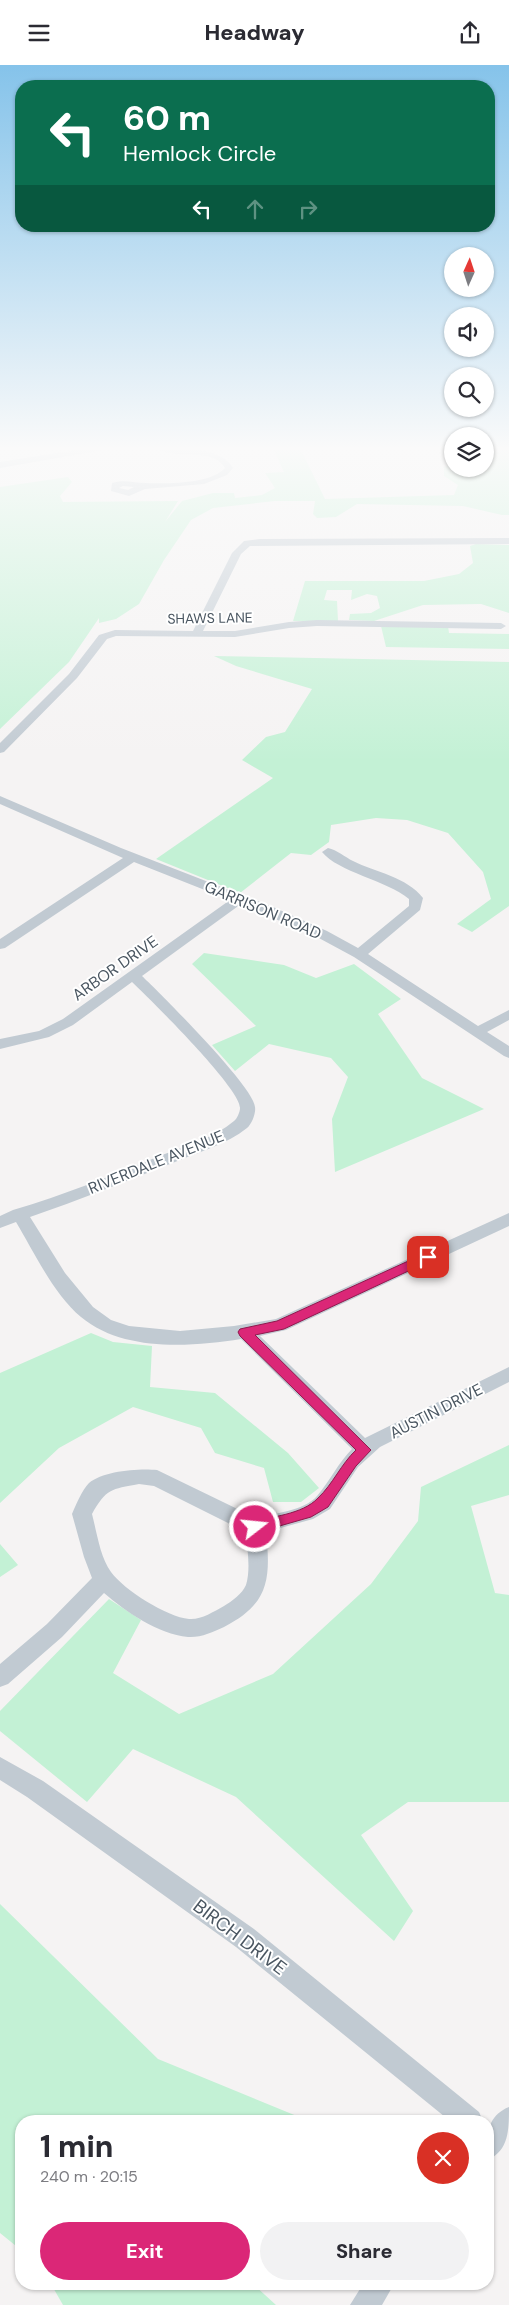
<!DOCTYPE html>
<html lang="en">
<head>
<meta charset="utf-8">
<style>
  :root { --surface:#fff; --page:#f2f2f3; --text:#2b2b33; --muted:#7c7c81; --accent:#db2777 }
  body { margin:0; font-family:"DM Sans",sans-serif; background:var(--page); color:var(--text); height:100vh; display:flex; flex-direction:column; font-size:19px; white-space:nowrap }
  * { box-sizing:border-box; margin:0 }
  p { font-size:16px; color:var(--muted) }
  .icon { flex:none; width:28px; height:28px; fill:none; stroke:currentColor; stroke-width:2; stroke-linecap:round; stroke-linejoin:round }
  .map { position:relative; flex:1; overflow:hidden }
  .details { position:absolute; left:15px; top:2050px; width:479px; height:175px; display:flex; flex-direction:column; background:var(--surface); border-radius:20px; box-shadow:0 1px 4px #0004 }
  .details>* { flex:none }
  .banner { position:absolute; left:15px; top:15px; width:480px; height:152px; border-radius:20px; box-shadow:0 1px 4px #0004; background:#0b6e4f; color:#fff; overflow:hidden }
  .needle { width:32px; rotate:3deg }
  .buttons { position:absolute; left:444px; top:182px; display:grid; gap:10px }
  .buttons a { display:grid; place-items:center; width:50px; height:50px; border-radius:50%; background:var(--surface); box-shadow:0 1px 4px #0004; font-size:25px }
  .pin { position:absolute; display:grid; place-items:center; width:42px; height:42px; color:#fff; margin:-21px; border-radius:10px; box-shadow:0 2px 8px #0006 }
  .me { position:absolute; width:55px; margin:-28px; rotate:74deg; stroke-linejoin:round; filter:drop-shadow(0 0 4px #0008) }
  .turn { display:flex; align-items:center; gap:18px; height:105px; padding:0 25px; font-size:22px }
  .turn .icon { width:65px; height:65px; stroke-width:2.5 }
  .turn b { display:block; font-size:35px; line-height:42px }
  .lanes { display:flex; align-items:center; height:48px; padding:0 25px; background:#0003; justify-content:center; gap:25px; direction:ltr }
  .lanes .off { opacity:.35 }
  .round { display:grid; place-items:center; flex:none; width:52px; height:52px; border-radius:26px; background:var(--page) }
  .summary { display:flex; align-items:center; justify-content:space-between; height:85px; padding:0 25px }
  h1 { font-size:30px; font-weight:800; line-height:38px }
  .action { display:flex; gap:10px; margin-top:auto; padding:10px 25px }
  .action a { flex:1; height:58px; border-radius:30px; background:var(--accent); color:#fff; font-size:20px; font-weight:800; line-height:58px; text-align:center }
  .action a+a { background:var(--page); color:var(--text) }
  header { display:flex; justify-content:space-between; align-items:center; height:65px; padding:0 25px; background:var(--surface); font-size:22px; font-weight:800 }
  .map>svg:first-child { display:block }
  .green { fill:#c3f1d5 }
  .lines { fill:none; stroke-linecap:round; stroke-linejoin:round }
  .street { fill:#c1cad2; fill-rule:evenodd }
  .route { fill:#db2777; stroke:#8e194d }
  .labels { text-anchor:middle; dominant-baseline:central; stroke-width:4; stroke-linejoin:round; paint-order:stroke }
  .far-street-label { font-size:14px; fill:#4a5661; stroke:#fff }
  .street-label { font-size:16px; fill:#4a5661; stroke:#fff }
  .near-street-label { font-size:19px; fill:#4a5661; stroke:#fff }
</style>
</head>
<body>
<header><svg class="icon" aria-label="menu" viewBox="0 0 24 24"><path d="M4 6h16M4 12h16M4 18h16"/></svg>Headway<svg class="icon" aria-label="share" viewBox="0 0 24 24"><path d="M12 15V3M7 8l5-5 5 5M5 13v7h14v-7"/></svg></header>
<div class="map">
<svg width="509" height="2240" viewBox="0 0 509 2240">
  <rect width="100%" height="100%" fill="#f5f3f3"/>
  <path class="green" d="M273,383H300L325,434L454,430L458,420L444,411V402L452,400V404H485V383H509V450H502L463,441L357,439L336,452L317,453L313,449L315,436H275L213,443L191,455L164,495L139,539L116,554L99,558V553L69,597L0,664V422L68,412L72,417L60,431L63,437L178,436L165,457L182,436L213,428H234L235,433L262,430L275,423L265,408L284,407Z
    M476,479L509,480V548L481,539L423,540L374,556L349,555L350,549L371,548L380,543L377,531L367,529L351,535L352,525H327L324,535L337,536L338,556H293L305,516H424L459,509L473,498L470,481Z
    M381,561H448L449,568L509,569V584L386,582Z
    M214,591L509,597V841L472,867L457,859L491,834L483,807L448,768L407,755L376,753L331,760L329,777L311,790L291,788L240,828L156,794L273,713L242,695L266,672L285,667L312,624L236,601Z
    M204,888L284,900L316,913L354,899L401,934L378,949L422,1013L484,1044L335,1107L332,1054L348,1012L331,993L269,979L235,1006L212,980L256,961L192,899Z
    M91,1268L113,1277L152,1281L150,1322L215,1328L288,1388L319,1423L301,1437H273L264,1403L215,1388L201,1363L133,1342L59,1383L0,1438V1308Z
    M509,1380V1430L471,1441L495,1528L509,1530V1737H408L361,1770L413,1846L394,1876L236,1732L133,1684L87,1737L0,1666V1646L109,1534L141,1555L113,1608L179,1649L273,1609L371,1519L418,1456L421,1422Z
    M0,1479L18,1500L0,1512Z
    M0,1839L158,1994L309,2056H21V2185L0,2168Z
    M51,2219H253L276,2240H63Z"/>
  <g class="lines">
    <path class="street" d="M88,383H107L103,385L0,403V397Z
      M157,383C180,383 220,381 233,403L227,410L204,419L145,424L129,431L111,426L112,418C124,414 134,418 146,418C167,419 211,419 225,403C212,381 175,396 157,383ZM123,421L134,422L128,425L119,423Z
      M509,473V479L250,481L241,489L203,566H235L289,557L317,555L501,558L506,561L501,564L317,561L289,563L235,572L116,571L107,574L77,613L4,687L0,688V678L69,609L99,570L115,565L193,566L232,488L244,476L260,474Z
      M0,731L121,783L273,842L327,866L358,883L409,841V834C386,815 338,807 322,787L328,783C337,785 345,792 353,796C375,807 407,812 423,833L420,845L368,889L478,961L509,945V955L487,967L509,981V993L504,991L354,892L317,872L241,839L142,911C161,929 254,1022 255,1042C256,1048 252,1059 247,1063C227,1079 199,1087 175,1097C127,1116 79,1135 30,1152L65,1208L93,1242L111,1255L129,1261L180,1266L234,1261L276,1254L509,1148V1161L286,1265L260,1271L365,1373L509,1302V1317L380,1382L358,1402L330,1444L313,1454L266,1467C271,1514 269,1539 224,1562C213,1567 200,1573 188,1572C158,1569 126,1547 104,1528L62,1572L8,1619L0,1622V1599L47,1559L92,1513L84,1492L72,1449C76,1440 82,1425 89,1418C103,1406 139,1403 157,1405L256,1453C275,1448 304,1446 317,1431C330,1416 338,1398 352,1384L241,1274C190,1282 123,1287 81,1252C54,1230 34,1187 16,1157L0,1163V1151L13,1145C64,1130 113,1110 162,1090C186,1081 214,1073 234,1056C237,1054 240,1047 240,1043C241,1024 150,934 132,917L73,960L49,972L0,984V974L39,966L63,954L230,835L134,797L5,883L0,884V874L123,793L0,739ZM139,1419L154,1421L246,1467C247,1483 251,1504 246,1520C242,1529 232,1536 224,1541C213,1547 201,1555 189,1554C167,1552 124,1525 111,1507C100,1492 97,1468 92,1449C106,1424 111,1424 139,1419Z
      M0,1692L43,1716L254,1864L479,2047L483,2056H450L236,1882L27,1732L0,1715Z
      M509,2042C509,2065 509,2085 488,2095C485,2074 486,2051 509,2042Z
      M363,2219H394L382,2240H350Z"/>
  </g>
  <linearGradient id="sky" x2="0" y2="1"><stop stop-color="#85c3ea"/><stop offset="0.55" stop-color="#fafafa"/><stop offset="1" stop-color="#fafafa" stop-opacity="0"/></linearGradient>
  <rect width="509" height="697" fill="url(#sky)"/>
  <path class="route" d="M428,1187L434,1192L432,1195L284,1264L255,1270L371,1385L356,1401L328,1442L311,1452L255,1468L250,1467L248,1462L250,1458C271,1451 302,1450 318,1433C333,1419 341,1399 356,1385L240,1271L238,1267L240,1264L277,1256Z"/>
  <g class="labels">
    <g class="far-street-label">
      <text transform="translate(210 553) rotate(-1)">SHAWS LANE</text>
    </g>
    <g class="street-label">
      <text transform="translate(263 845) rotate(23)">GARRISON ROAD</text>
      <text transform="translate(115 903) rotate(-35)">ARBOR DRIVE</text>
      <text transform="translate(156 1097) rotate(-22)">RIVERDALE AVENUE</text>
      <text transform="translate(436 1346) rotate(-27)">AUSTIN DRIVE</text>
    </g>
    <g class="near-street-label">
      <text transform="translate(240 1872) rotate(37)">BIRCH DRIVE</text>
    </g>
  </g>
</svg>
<div class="buttons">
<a><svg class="needle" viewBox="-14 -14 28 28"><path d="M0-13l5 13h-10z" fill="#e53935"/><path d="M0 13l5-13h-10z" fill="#7c7c81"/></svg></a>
<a><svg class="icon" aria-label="sound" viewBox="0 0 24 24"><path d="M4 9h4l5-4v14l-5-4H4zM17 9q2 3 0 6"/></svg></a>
<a><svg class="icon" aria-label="search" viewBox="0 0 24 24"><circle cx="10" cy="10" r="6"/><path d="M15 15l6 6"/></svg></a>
<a><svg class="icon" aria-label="layers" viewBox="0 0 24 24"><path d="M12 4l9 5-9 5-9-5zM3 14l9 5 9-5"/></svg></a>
</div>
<div class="pin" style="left:428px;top:1192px;background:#d93025"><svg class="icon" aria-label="arrive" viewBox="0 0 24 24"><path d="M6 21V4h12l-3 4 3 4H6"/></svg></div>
<svg class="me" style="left:255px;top:1462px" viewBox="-20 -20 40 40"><circle r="17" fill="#db2777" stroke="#fff" stroke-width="3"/><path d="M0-11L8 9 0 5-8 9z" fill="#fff"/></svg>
<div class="banner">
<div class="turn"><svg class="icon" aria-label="left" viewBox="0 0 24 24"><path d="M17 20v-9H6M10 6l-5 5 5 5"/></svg><div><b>60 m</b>Hemlock Circle</div></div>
<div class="lanes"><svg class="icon" aria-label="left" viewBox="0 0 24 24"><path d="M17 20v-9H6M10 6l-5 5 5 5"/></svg><svg class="icon off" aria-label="ahead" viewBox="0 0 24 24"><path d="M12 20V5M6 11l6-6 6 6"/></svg><svg class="icon off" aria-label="right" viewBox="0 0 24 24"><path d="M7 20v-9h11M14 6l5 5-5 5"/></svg></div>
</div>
<section class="details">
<div class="summary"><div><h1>1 min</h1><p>240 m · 20:15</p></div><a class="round" style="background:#d93025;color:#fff"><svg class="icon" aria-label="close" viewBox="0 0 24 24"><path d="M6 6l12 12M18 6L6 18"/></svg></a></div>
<div class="action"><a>Exit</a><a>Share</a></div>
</section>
</div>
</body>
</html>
